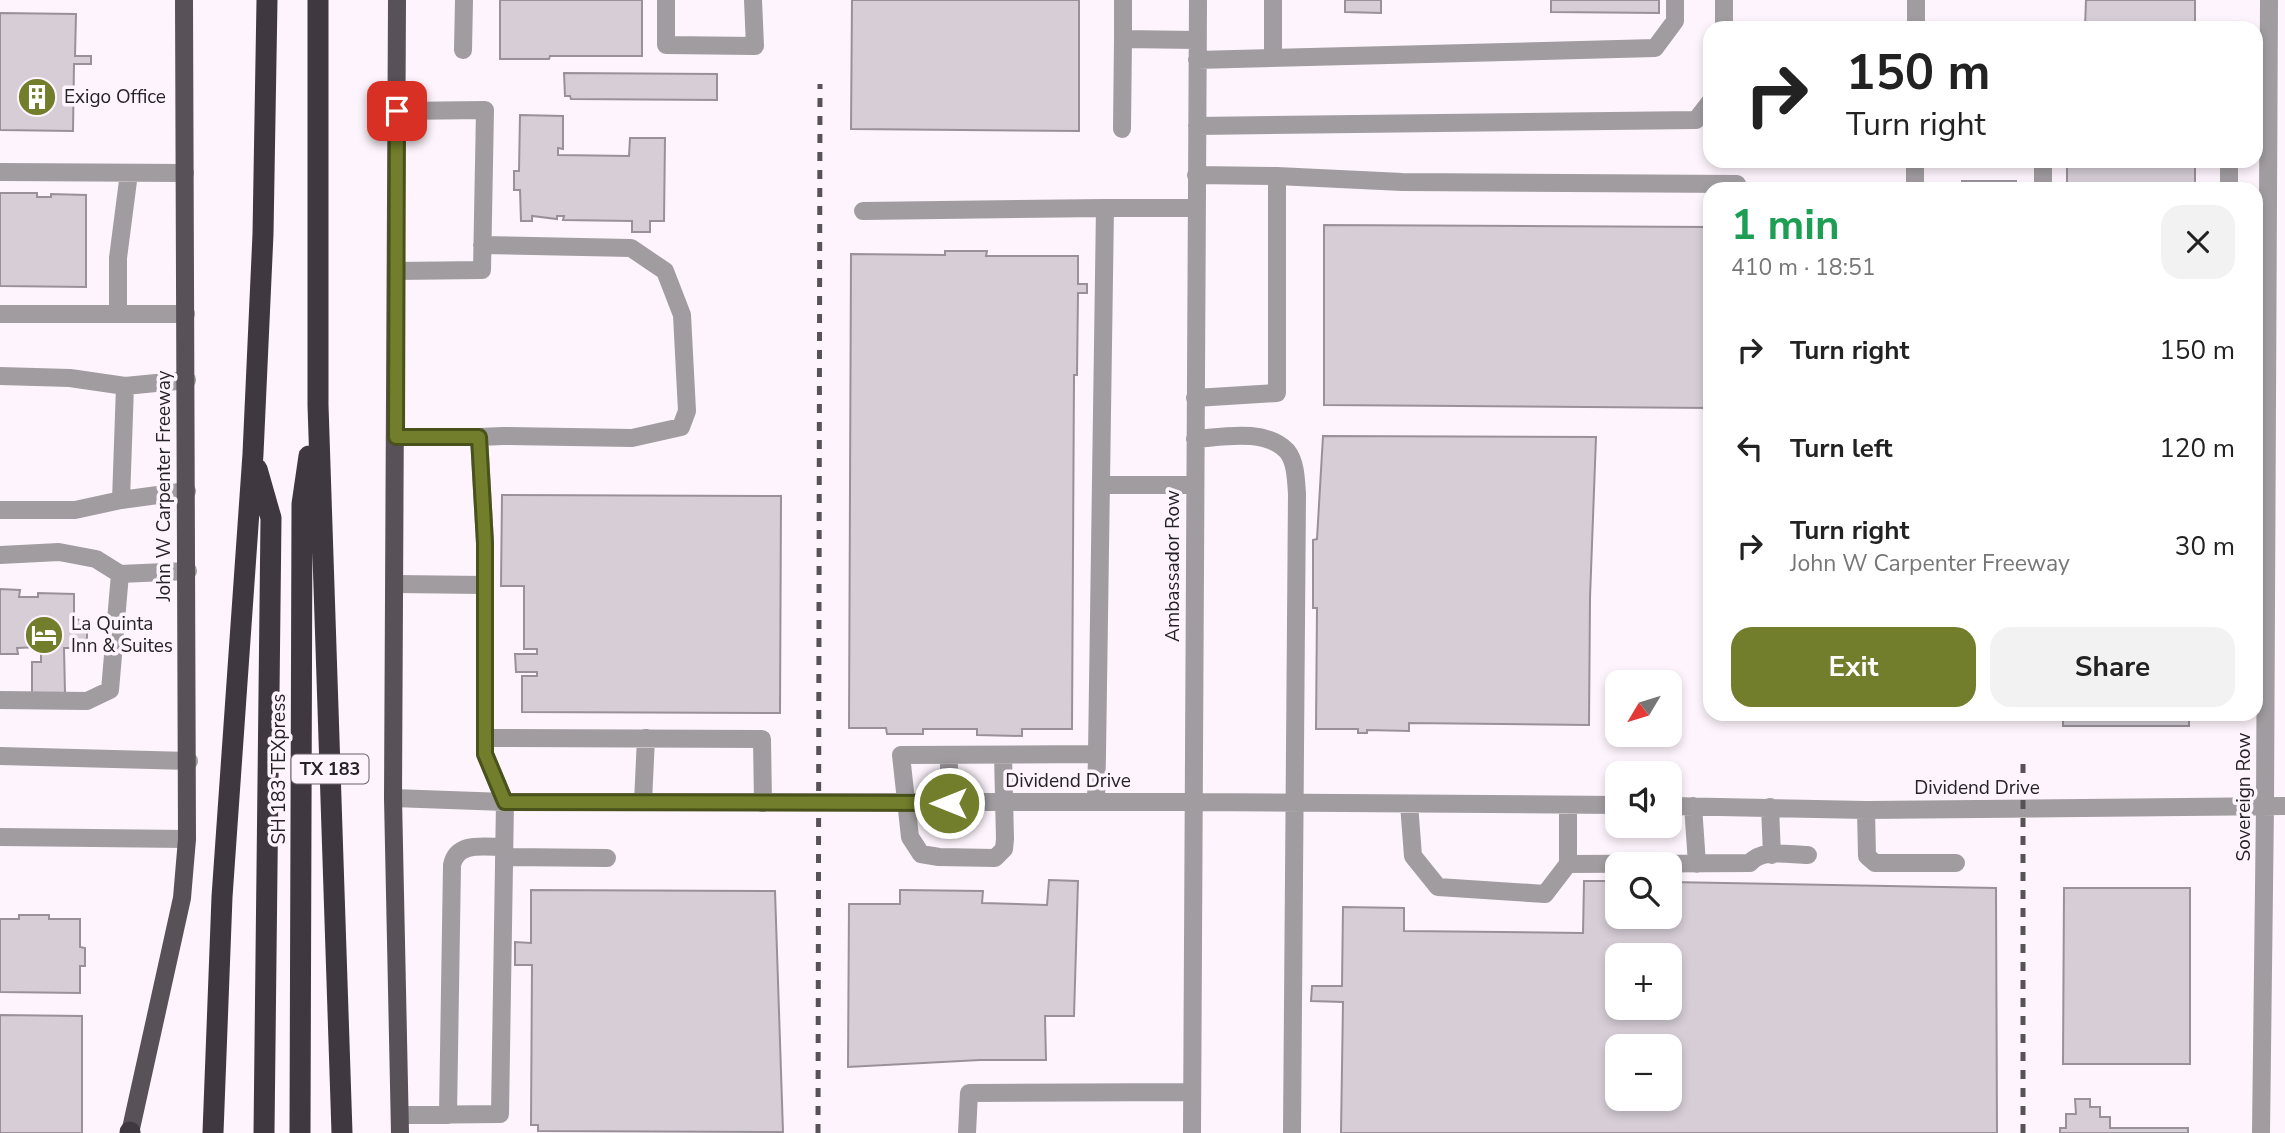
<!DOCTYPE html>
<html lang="en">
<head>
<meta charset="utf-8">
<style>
  :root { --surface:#fff; --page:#f2f2f2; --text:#222; --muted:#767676; --accent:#727e2b }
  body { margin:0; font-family:"Nunito Sans",sans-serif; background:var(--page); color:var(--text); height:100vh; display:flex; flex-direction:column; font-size:26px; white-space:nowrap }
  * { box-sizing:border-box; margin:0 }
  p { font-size:23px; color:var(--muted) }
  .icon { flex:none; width:38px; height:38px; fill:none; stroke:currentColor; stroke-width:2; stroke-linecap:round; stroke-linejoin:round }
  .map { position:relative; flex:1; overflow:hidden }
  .drawer { position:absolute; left:1703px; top:182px; width:560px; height:539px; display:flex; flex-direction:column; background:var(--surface); border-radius:21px; box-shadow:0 4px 10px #0003 }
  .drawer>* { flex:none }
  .banner { position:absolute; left:1703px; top:21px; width:560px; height:147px; border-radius:21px; box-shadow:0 4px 10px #0003; background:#fff; color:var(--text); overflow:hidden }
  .needle { width:46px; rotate:232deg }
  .buttons { position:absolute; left:1605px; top:670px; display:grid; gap:14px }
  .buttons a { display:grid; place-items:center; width:77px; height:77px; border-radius:14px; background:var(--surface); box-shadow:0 4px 10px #0003; font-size:35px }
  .pin { position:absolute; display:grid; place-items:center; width:60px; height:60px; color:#fff; margin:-30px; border-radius:14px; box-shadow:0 4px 10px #0006 }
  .me { position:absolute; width:77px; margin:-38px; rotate:270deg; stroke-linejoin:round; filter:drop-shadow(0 0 5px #0008) }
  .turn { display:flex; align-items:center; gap:24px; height:147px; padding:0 28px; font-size:32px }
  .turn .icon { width:91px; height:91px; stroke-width:2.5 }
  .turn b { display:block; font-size:49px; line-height:60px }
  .round { display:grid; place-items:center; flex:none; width:74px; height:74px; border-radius:21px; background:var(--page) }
  .headline { display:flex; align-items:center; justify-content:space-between; height:119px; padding:0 28px }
  h1 { font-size:42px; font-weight:700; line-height:52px; color:#1e9e55 }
  .button { display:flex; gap:14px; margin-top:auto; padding:14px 28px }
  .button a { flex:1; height:80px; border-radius:21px; background:var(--accent); color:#fff; font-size:28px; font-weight:700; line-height:80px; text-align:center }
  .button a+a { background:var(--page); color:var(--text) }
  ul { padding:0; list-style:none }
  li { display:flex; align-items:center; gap:21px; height:98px; padding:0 28px }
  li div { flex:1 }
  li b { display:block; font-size:26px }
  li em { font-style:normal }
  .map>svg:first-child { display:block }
  .building { fill:#d6cdd6; stroke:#999199; stroke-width:2; fill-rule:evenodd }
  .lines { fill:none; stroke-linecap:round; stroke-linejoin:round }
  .minor { stroke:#a09c9f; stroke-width:18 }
  .major { stroke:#585258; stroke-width:18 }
  .highway { stroke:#403840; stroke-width:21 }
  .rail { stroke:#565256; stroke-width:5; stroke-dasharray:9 9; stroke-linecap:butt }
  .route-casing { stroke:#4a521c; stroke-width:18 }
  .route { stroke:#727e2b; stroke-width:12 }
  .labels { text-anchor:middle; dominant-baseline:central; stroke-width:7; stroke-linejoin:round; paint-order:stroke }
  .shield { fill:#fef4fd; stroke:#676266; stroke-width:2 }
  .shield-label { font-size:18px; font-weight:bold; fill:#262326 }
  .poi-label { font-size:19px; fill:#262326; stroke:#fef4fd; text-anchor:start }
  .street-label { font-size:19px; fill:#262326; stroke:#fef4fd }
</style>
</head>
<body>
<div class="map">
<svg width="2285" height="1133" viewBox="0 0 2285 1133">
  <rect width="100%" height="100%" fill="#fef4fd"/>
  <path class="building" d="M500,0H642V56H550L549,59H500Z
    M852,0H1079V131L851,129Z
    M1345,0H1381V13L1345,12Z
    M1551,0H1659V13L1551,12Z
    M2086,0H2195V28H2085Z
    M0,13L76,14L75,56H91V64H74L73,131L0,130Z
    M564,73L717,74V100L571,99L570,96H565Z
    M520,115L563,116V149L558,148V155L629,156L630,138H665L664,221H650V232H632V221L563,220L564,216H557V219L532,216V221H521L520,190H514V171H519Z
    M2067,161H2195V189H2067Z
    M1962,181H2016V189H1963Z
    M0,193H37V197H51V194L86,195V287L0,286Z
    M1324,225L1710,227V408L1324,405Z
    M945,251H987L986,256H1078V284H1087V293H1078L1077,375H1074L1072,729H1022V736L977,735V729H923V734H887L886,728H849L851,254L945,255Z
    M1323,436L1596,437L1590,598L1589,725L1409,723V731L1367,730V733H1358V729H1316L1317,608H1313V540L1317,539Z
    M502,495L781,496L780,713L522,712V676H537V672H516L515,654H537V649H524V586H501Z
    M0,589L20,590L19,597H38V593L74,594V618L87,623V648H64L65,693L32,694V662H41V647L17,648L18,654H0Z
    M2063,714H2189V726H2063Z
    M1049,880L1078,881L1074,1016H1045L1046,1060H980L848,1067L849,904H900V890H902L983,891L982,903L1047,905Z
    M1584,881H1617V917H1670V882L1996,888L1997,1133H1341L1343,1002L1311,1001L1312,986H1342L1343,907L1404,908V931L1583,933ZM1617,956H1670V1008H1617ZM1617,1046H1670V1099H1617Z
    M2064,888H2190V1064H2063Z
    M531,890L775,891L783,1132L538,1131V1125H531L532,965H515V942L531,943Z
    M19,915H49V919H80V947L85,948V966H80V993L0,992V919H19Z
    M0,1015L82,1016V1133H0Z
    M2075,1099H2090V1107H2100V1117H2110V1128H2188V1133H2060V1128H2066V1114H2076Z"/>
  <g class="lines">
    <path class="minor" d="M666,0V45L755,46L753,0
      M1724,0V28
      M1916,28V0
      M1123,39V0
      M463,50L464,0
      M1273,58V0
      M1197,60L1655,48L1675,21V0
      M1197,126L1696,120L1710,102
      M1122,129L1123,39L1197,40
      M2043,161V189
      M0,172L185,173
      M1196,175L1277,176
      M1915,189V161
      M2229,189V161
      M863,211L1105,208
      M396,271L482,270L485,110L397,111
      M0,314H186
      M118,314V258L129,173
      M0,376L70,378L125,386
      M1195,398L1277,393V176L1402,182L1737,184
      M395,437H479L485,543V754L505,802L500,1114L400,1115
      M479,437L503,436L632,438L681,427L687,411L682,315L665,271L631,248L482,245
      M1195,439C1223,437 1265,428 1287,451C1296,462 1296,481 1297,494L1292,1133
      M1101,485H1195
      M121,500L125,386L187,380
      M0,510H75L121,500L187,491
      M0,555L59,552L96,559L120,574
      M395,584L485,585
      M0,700L87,701L110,690L120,574L188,571
      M485,738L762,739L763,803
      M949,755V803
      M1003,755L1005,839L1004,849L995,858L939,857L921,854L910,837L901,755L1097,754L1105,208H1196
      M0,756L189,761
      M393,798L505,802H1193L1617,805
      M643,802L646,738
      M1096,802L1097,754
      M1409,804L1413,856L1438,887L1545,894L1568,864L1750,863C1762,848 1790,855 1808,855
      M1568,805V864
      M1670,806L1866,810L2285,806
      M1693,806L1697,864
      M1770,807L1772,855
      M1866,810L1867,856L1875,863H1956
      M0,837L187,839
      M504,857L607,858
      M448,1115L452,865C457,841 484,847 504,847
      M967,1133L969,1093L1192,1092
      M1192,1133L1198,0
      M2261,1133L2265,806L2269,0"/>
    <path class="major" d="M397,0L393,798L400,1133
      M130,1133L182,898L187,839L184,0"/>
    <path class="highway" d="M318,0V405L342,1133
      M257,469L271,518L264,1133
      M130,1132V1133
      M213,1133L222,897L253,454L263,234L267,0
      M300,1133L302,504L309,456"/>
    <path class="rail" d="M818,1133L820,84
      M2023,1133V763"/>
  </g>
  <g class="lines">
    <g class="route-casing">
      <path id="route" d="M397,111L396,437H479L485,543V754L505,802L949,803"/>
    </g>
    <use href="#route" class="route"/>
  </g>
  <defs>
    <g id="building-disc" transform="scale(2.0125)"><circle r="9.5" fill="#727e2b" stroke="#fef4fd"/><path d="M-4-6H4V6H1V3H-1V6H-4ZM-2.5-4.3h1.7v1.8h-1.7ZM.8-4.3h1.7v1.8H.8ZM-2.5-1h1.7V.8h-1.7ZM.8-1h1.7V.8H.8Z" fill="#fff"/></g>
    <g id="hotel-disc" transform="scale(2.0125)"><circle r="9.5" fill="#727e2b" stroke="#fef4fd"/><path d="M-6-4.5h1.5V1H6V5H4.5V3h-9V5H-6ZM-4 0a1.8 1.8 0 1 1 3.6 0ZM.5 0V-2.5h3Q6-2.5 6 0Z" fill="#fff"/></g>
  </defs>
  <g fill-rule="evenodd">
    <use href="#building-disc" x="37" y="97"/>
    <use href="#hotel-disc" x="44" y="635"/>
  </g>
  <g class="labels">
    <rect class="shield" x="291.5" y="754.5" width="77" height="29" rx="5"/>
    <g class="shield-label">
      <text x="330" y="769">TX 183</text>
    </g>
    <g class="poi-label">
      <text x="64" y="97">Exigo Office</text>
      <text x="71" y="624">La Quinta<tspan x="71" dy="22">Inn &amp; Suites</tspan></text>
    </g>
    <g class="street-label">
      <text transform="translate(164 486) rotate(-90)">John W Carpenter Freeway</text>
      <text transform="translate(1173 566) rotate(-90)">Ambassador Row</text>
      <text transform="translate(279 769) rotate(-90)">SH 183 TEXpress</text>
      <text x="1068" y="781">Dividend Drive</text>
      <text x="1977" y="788">Dividend Drive</text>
      <text transform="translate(2244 797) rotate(-90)">Sovereign Row</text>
    </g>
  </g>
</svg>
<div class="buttons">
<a><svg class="needle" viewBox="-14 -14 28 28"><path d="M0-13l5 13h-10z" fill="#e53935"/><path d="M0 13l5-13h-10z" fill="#767676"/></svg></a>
<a><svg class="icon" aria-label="sound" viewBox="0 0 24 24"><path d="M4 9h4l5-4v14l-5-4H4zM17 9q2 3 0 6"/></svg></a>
<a><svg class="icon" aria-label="search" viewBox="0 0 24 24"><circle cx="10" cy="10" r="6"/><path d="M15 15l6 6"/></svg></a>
<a>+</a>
<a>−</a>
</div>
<div class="pin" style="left:397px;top:111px;background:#d93025"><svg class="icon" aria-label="arrive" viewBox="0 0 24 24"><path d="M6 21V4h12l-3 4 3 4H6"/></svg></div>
<svg class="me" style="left:949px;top:803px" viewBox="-20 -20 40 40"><circle r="17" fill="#727e2b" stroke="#fff" stroke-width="3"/><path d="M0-11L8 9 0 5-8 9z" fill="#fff"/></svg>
<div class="banner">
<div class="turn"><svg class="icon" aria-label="right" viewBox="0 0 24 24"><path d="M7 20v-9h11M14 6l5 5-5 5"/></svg><div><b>150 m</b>Turn right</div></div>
</div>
<section class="drawer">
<div class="headline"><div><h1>1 min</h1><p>410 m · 18:51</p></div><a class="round"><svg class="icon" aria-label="close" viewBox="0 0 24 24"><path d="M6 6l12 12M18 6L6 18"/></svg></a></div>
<ul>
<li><svg class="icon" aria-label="right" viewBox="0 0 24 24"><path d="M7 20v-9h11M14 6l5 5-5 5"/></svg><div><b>Turn right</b></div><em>150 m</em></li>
<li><svg class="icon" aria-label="left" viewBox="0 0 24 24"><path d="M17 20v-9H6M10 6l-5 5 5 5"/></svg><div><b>Turn left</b></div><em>120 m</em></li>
<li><svg class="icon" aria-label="right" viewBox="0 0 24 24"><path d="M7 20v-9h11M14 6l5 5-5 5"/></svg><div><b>Turn right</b><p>John W Carpenter Freeway</p></div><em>30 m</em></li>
</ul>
<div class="button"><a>Exit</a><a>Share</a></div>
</section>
</div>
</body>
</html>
